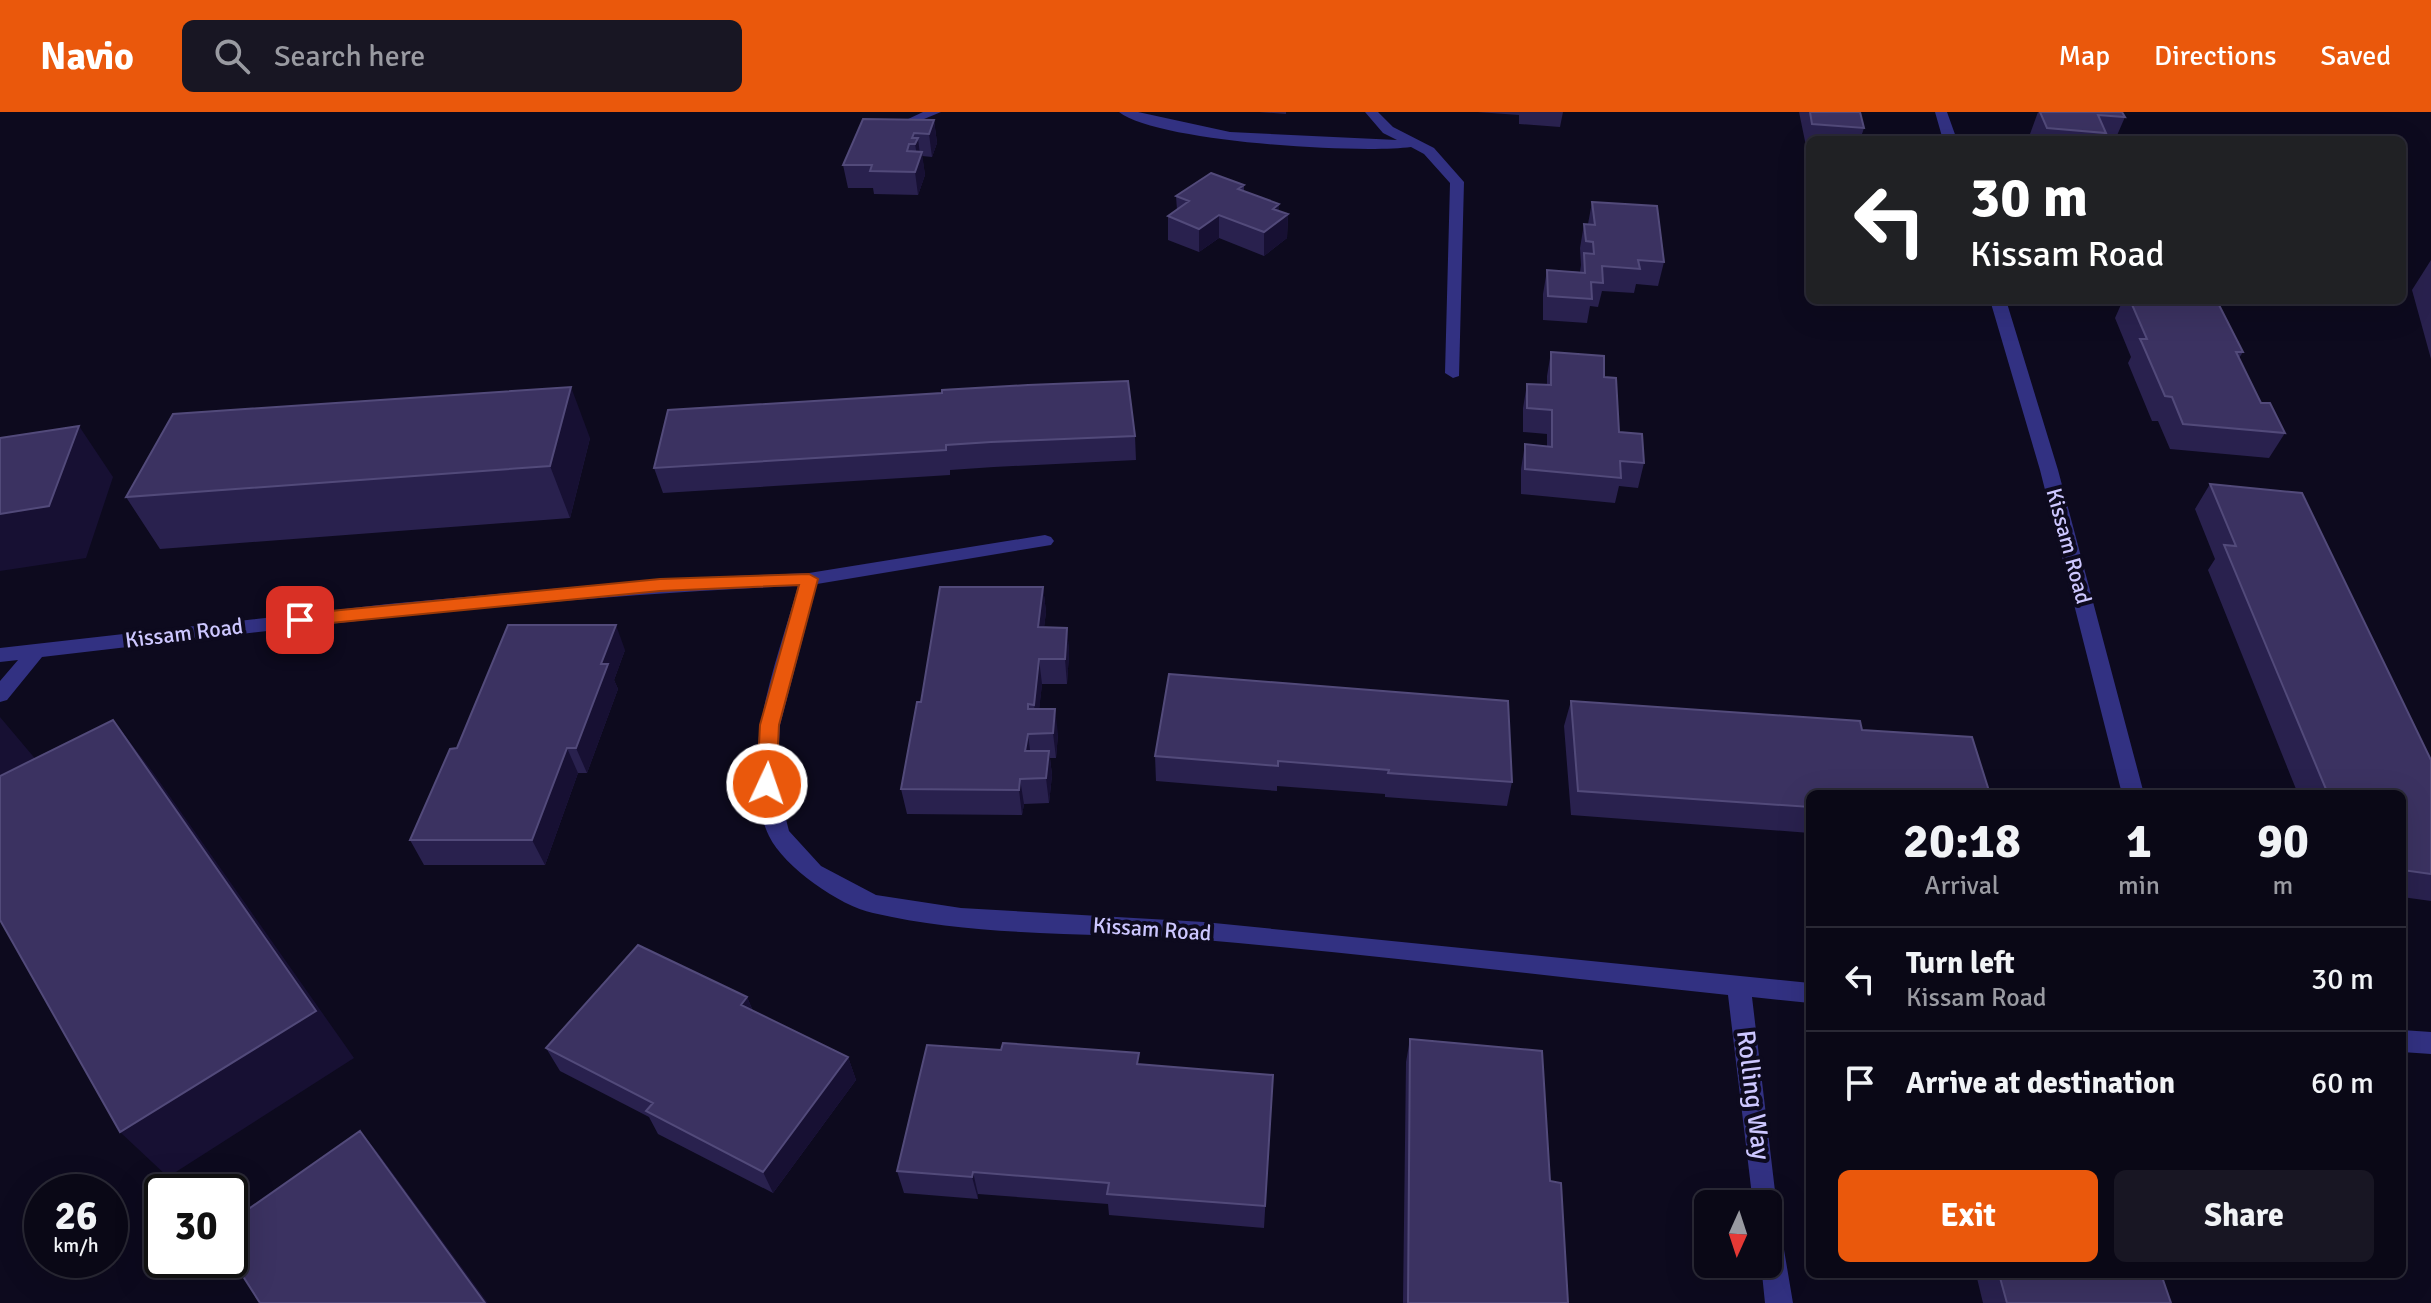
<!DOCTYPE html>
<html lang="en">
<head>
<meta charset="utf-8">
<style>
  :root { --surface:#0a0816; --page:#181623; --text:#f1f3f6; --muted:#999aa1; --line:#2a2935; --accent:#ea580c }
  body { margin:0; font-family:Signika,sans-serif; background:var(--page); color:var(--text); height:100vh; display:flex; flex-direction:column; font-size:30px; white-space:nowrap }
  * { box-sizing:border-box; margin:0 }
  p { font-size:26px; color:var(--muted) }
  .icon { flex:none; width:44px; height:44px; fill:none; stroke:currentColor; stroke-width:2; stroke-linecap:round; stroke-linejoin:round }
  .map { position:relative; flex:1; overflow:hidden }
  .panel { position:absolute; left:1806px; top:678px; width:600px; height:488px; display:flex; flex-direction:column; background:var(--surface); border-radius:12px; box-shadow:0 8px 32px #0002,0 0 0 2px var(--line) }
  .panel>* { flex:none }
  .hud { position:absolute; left:1806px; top:24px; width:600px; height:168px; border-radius:12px; box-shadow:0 8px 32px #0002,0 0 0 2px var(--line); background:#202124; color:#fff; overflow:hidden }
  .needle { width:52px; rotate:183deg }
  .controls { position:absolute; left:1694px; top:1078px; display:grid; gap:16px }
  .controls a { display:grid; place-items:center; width:88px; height:88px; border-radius:12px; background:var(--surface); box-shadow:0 8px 32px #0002,0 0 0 2px var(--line); font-size:40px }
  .speed { position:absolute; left:24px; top:1062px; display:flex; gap:16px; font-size:40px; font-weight:700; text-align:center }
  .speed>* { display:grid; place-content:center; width:104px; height:104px; border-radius:50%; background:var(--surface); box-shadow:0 8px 32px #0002,0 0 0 2px var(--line); line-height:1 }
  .speed small { font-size:20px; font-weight:400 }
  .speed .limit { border:4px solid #111; border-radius:12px; background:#fff; color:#111 }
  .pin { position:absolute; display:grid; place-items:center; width:68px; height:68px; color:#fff; margin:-34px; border-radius:16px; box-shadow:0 4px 12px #0006 }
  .me { position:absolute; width:88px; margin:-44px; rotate:3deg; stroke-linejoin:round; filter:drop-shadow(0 0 6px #0008) }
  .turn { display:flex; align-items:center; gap:28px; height:168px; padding:0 32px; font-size:36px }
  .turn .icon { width:104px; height:104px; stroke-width:2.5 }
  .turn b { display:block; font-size:56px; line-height:68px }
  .eta { display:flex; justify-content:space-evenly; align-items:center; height:136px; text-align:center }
  .eta b { font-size:48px; font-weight:700; line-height:56px }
  .action { display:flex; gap:16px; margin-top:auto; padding:16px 32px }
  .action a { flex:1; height:92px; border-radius:12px; background:var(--accent); color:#fff; font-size:32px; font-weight:700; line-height:92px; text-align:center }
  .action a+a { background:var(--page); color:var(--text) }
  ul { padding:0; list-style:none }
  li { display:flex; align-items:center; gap:24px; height:104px; padding:0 32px; border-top:2px solid var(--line) }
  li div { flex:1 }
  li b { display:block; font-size:30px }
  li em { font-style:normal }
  header { display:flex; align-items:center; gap:48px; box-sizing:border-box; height:112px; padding:0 40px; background:var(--accent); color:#fff }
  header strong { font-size:38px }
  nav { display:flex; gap:44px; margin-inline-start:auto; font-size:28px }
  .search { width:560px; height:72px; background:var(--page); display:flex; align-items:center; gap:20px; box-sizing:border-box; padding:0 28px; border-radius:12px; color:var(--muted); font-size:30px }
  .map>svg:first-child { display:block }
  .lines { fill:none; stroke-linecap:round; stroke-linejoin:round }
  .lane { fill:#323182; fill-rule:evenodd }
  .street { fill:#323182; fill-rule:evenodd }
  .wall { fill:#29214e }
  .shaded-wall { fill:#171033 }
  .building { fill:#3b3261; stroke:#524a7a; stroke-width:2 }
  .route { fill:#ea580c; stroke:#983908; stroke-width:2 }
  .labels { text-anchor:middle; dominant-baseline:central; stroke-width:8; stroke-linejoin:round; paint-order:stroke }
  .street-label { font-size:22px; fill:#cdc7ff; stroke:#0d0a1e }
  .near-street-label { font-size:26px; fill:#cdc7ff; stroke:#0d0a1e }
</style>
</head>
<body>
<header>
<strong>Navio</strong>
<div class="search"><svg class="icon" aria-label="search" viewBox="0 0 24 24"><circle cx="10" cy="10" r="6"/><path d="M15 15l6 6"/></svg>Search here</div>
<nav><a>Map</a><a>Directions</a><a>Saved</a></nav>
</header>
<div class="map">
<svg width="2431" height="1191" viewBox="0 0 2431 1191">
  <rect width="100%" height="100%" fill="#0d0a1e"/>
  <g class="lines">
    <path class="lane" d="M923,0H941L912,12L906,8Z
      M1119,0H1138L1230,20L1397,28L1383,21L1365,0H1378L1393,15L1434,36L1464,70L1459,264L1453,266L1445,261L1450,71L1424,42L1411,35C1359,42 1157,30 1119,0Z"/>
    <path class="street" d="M1935,0H1947L1957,28H1943Z
      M1990,188H2006L2058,358L2144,682H2122L2040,358Z
      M1045,423L1051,425L1054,429L1051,433L817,472L780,613L777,672L789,719L821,754L876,783L961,796L1204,810L1810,871V891L1752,885L1777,1096L1793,1191H1765L1761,1152H1768V1092H1753L1728,883C1554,865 1379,843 1204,828C1095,820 980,826 873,801C840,794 784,755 769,724C735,651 778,547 798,474C545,484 294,516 42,545L7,588L0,590V569L18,548L0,550V536L388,492L660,467L809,461Z
      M2402,918L2431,920V942L2402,940Z"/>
  </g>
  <path class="wall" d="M1259,0H1286V2Z
    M1477,0H1563L1560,15L1519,12V3Z
    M1799,0H1860L1864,16L1860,28H1810V35L1806,34Z
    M2038,0H2122L2125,5L2115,28H2033L2030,22Z
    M934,8L937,31L932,45L922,44L925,63L918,83L874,82L873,76H848L843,53Z
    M1244,73V79L1279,92V99L1288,102L1287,126L1264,144L1219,126L1199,140L1168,128V104L1177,98L1176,84Z
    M1592,90L1664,150L1658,174L1636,172L1634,181L1602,179L1598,195L1590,194L1587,211L1543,208V182L1547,158L1580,160L1581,153L1580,136L1584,112H1588Z
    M2431,148V247L2412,178Z
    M2123,188H2202L2243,240L2239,246L2261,291L2285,321L2269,346L2170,337L2158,309H2152L2128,251L2131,245L2115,206Z
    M1551,240L1604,265L1619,320L1644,351L1638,376L1619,374L1615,391L1521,382V357L1525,332L1547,334V322L1523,320V296L1527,272L1547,273V264Z
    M668,298L1135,324L1136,348L994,355L950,358V363L663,381L654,356Z
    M590,326L570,406L160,437L126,385Z
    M2210,372L2431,648V789L2402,785V682H2298L2208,458L2215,447L2195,397Z
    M1043,475L1046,500L1044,515L1067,516L1069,541L1067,572H1042L1039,597L1058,622L1056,646H1050L1052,663L1049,691L1024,692L1022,703L907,702L901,677L921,590Z
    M625,538L614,568L618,577L587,661H578L545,753H424L410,728Z
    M1169,562L1512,670L1507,694L1385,685V682L1277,674V679L1156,669L1155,644Z
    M1571,589L1810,682V721L1571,703L1564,614Z
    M747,885L753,899L848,945L856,968L773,1081L658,1022L649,1005L560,959L546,936Z
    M1410,927L1550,1069L1568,1191H1403L1406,950Z
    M1140,952L1273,963L1264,1116L1109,1103L1108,1092L978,1082V1087L904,1081L897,1059Z
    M1976,1162H2161L2171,1191H1983Z"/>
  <path class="shaded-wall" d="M934,8L937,31L932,45L929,22Z
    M918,26L920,43L922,40L925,63L918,83L915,60L918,50L915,32Z
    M1279,92V109L1288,102L1287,126L1264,144V120L1273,97Z
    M1219,103V126L1199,140V117Z
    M571,275L590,326L570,406L550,354Z
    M79,314L113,365L86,446L0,459V402Z
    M1043,475L1046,500L1041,540L1038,515Z
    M616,513L625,538L614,568L618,577L587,661L576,636L601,552Z
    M1067,516L1069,541L1067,572L1065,547Z
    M1039,547L1042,572L1037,618L1034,593Z
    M1055,597L1058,622L1056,646L1053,621Z
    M0,605L43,656L0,700Z
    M113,608L152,659L354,946L168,1065L120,1020Z
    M1028,622L1031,646L1025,639Z
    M567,636L578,661L545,753L532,728Z
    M1049,639L1052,663L1049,691L1046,666Z
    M1020,667L1024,692L1022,703L1019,678Z
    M747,885L757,909L741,893Z
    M848,945L856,968L773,1081L763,1060Z
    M360,1019L378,1041L488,1191H485Z
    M973,1060L978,1082V1087L972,1065Z"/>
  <path class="building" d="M1810,0H1860L1864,16L1812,12Z
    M2040,0H2122L2125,5L2098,3L2106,21L2047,16Z
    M863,7L934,8L929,22L914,21L912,26H918L915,32H909L907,39L922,40L915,60L870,59L872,53H843Z
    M1211,61L1244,73L1238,77L1279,92L1273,97L1288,102L1264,120L1219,103L1199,117L1168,104L1189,89L1176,84Z
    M1592,90L1657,94L1664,150L1638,148L1640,157L1602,154L1603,171L1591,170L1592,187L1548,184L1547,158L1585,161L1584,141L1594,142L1593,130L1586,129L1584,112L1595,113Z
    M2130,188H2202L2217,189L2243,240H2236L2261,291H2270L2285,321L2183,312L2172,285L2165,284L2142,231L2140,227H2147Z
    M1551,240L1604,244V265L1616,266L1619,320L1642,322L1644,351L1620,349L1621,366L1525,357V332L1552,335V298L1527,296V272L1551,273Z
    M1128,269L1135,324L991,330L946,333V338L654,356L668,298L942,281V278L1028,273Z
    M571,275L550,354L126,385L173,302Z
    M79,314L49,394L0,402V326Z
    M2210,372L2302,381L2431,648V762L2402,758V682H2328L2224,433L2236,434Z
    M940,475H1043L1038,515L1067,516L1065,547H1039L1034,593L1028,592V597H1055L1053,621L1028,622L1025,639H1049L1046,666L1020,667L1019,678L901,677L917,590H921Z
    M508,513H616L601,552H608L576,636H567L532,728H410L450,637L457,636Z
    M1169,562L1508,589L1512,670L1388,661L1389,658L1278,649V654L1155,644Z
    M1571,589L1860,609L1862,618L1972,625L1990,682H1810V695L1578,679Z
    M113,608L316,899L120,1020L0,808V664Z
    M638,833L747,885L741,893L848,945L763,1060L646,999L653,991L546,936Z
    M1410,927L1542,939L1550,1069L1561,1071L1568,1191H1408Z
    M1003,931L1139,941L1137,952L1273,963L1265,1094L1107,1082L1109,1071L973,1060L972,1065L897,1059L927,933L1001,938Z
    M360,1019L485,1191H260L230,1144V1110Z
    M1999,1162H2161L2171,1191H2007Z"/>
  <path class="route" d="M809,462L818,467L779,613L776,672L767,680L757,672L760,613L799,473L660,479L300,514L292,508L300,502L660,467Z"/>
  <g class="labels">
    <g class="street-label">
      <text transform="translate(2069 434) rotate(75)">Kissam Road</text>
      <text transform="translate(184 521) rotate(-7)">Kissam Road</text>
      <text transform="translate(1152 817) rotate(4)">Kissam Road</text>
    </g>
    <g class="near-street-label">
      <text transform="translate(1753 983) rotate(83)">Rolling Way</text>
    </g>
  </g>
</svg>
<div class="controls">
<a><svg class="needle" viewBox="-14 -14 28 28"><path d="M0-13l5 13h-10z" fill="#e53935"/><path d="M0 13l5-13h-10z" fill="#999aa1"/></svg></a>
</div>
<div class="speed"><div>26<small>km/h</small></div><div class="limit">30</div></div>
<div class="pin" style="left:300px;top:508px;background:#d93025"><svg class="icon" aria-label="arrive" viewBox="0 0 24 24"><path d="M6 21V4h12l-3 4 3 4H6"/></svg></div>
<svg class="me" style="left:767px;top:672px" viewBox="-20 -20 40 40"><circle r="17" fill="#ea580c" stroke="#fff" stroke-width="3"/><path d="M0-11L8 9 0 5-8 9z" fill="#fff"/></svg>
<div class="hud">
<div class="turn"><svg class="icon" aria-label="left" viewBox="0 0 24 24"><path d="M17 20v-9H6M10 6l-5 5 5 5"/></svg><div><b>30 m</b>Kissam Road</div></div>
</div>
<section class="panel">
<div class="eta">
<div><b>20:18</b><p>Arrival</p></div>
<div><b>1</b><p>min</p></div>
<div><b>90</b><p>m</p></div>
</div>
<ul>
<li><svg class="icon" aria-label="left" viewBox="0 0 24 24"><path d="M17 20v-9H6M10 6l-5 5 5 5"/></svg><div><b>Turn left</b><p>Kissam Road</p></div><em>30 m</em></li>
<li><svg class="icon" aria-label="arrive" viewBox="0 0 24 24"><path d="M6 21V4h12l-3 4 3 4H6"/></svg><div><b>Arrive at destination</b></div><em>60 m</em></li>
</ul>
<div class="action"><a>Exit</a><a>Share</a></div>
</section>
</div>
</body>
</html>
